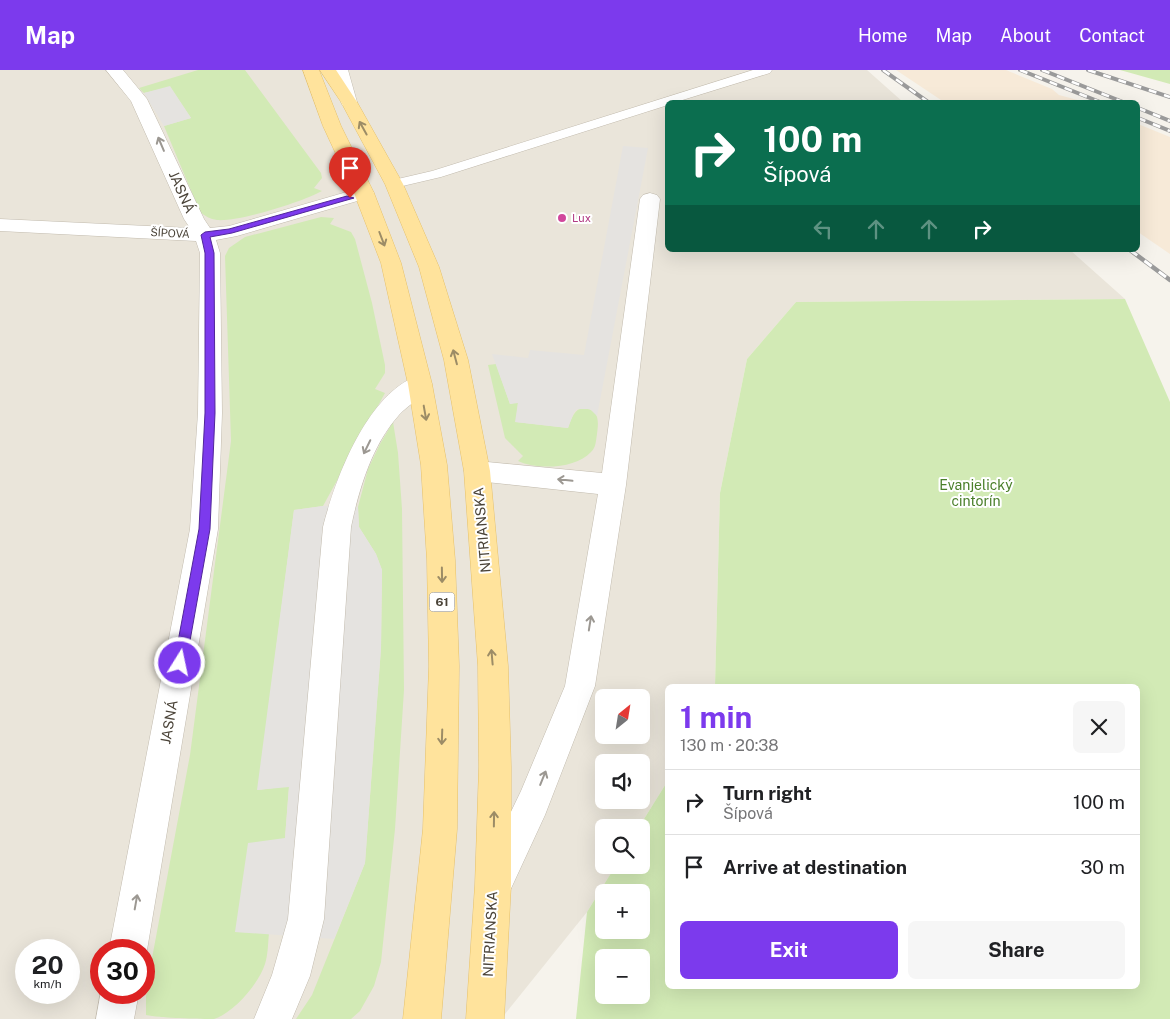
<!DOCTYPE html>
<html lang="en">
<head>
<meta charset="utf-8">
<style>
  :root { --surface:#fff; --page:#f6f6f6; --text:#202124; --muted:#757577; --line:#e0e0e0; --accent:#7c3aed }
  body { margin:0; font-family:"Public Sans",sans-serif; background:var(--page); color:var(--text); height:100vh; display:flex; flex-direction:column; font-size:19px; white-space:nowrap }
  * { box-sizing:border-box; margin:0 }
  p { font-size:16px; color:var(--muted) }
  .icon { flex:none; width:28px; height:28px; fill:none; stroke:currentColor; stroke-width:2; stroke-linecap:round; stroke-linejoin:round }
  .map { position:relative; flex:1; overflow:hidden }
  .sheet { position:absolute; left:665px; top:614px; width:475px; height:305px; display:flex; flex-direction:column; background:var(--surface); border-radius:8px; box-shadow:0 5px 20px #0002 }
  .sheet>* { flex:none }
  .banner { position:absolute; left:665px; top:30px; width:475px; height:152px; border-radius:8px; box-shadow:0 5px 20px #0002; background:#0b6e4f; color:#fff; overflow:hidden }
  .needle { width:32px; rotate:30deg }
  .tools { position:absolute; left:595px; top:619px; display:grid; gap:10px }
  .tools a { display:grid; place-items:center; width:55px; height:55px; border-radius:8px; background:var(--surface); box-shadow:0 5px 20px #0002; font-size:25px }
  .speed { position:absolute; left:15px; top:869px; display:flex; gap:10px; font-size:25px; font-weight:700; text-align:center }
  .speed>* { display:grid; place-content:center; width:65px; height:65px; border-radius:50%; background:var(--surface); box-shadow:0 5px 20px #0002; line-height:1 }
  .speed small { font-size:12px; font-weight:400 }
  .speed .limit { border:8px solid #d22; background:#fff; color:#111 }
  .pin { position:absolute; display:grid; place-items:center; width:42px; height:42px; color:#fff; margin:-51px -21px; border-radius:50% 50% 50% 0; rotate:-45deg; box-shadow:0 0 5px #0007 }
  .pin .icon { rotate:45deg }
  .me { position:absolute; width:55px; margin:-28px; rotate:10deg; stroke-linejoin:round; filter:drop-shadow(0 0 4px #0008) }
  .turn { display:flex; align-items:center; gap:18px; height:105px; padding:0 15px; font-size:22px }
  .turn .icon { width:65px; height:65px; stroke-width:2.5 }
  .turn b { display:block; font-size:35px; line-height:42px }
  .lanes { display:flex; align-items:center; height:48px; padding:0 15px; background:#0003; justify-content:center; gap:25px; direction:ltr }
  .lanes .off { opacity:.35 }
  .round { display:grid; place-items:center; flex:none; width:52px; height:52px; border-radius:8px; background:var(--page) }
  .overview { display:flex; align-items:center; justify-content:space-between; height:85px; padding:0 15px }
  h1 { font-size:30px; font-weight:700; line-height:38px; color:var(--accent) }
  .primary-button { display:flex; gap:10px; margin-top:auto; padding:10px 15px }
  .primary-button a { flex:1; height:58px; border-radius:8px; background:var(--accent); color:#fff; font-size:20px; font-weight:700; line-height:58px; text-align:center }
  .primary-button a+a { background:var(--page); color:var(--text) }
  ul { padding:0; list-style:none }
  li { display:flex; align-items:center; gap:15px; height:65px; padding:0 15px; border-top:1px solid var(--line) }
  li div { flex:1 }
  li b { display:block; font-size:19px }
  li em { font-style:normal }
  header { display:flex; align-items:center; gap:30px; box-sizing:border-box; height:70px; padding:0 25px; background:var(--accent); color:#fff }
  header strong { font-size:24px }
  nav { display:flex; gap:28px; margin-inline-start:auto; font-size:18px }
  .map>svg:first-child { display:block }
  .residential { fill:#eae5da; fill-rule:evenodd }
  .commercial { fill:#f7ead8 }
  .green { fill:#d2eab5; fill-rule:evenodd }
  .parking { fill:#e5e3e0 }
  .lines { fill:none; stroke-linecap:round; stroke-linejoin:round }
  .service-casing { stroke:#c2bbae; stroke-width:1 }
  .minor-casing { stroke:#c2bbae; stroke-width:1 }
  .tertiary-casing { stroke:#c2bbae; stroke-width:1 }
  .primary-casing { stroke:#e6c16a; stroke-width:1 }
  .service { fill:#fff; fill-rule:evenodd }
  .minor { fill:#fff; fill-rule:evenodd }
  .tertiary { fill:#fff; fill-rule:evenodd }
  .primary { fill:#ffe39c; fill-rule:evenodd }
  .rail-far1-casing { stroke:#9a9a9a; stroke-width:4 }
  .rail-casing { stroke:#9a9a9a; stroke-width:4.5 }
  .rail-far1 { stroke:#fff; stroke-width:2.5; stroke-dasharray:8; stroke-linecap:butt }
  .rail { stroke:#fff; stroke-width:3; stroke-dasharray:9; stroke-linecap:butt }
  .oneway { stroke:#9c8c66 }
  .oneway2 { stroke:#9c9892 }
  .route { fill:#7c3aed; stroke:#51269a }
  .hotel-dot { fill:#d1479c; stroke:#fff; stroke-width:2 }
  .labels { text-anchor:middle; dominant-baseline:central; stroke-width:4; stroke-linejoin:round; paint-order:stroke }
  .far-hotel-label { font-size:11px; fill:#b23c85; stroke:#fff; text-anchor:start }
  .far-street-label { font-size:11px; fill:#4b4439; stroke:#fff }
  .shield { fill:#fff; stroke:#817c74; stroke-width:1 }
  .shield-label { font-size:12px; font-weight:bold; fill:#4b4439 }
  .street-label { font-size:14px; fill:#4b4439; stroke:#fff }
  .park-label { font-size:14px; fill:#4a7f2a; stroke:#fff }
</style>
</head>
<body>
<header>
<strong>Map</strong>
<nav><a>Home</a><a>Map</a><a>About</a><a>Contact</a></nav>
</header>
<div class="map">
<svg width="1170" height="949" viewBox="0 0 1170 949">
  <rect width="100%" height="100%" fill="#f6f3ec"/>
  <path class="residential" d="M0,0H867L903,32H668V180H1070L1125,229L796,232L747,289L720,423L715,616H668L667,712L639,757L604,758V795H616L587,842L501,949H0ZM604,628H641V665H604ZM604,692H641V730H604ZM26,880H69V922H26ZM101,880H144V922H101Z"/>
  <path class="commercial" d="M896,0H1006L1052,19L1059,25L1085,32H944Z
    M1138,54L1170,67V184L1138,162Z"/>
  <path class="green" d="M198,0H245L321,103L322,108L314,118L322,121C302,132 239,152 217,150C210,149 205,146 200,142L164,56L191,48L170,17L144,23L139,18Z
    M1120,0H1170V14Z
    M321,147L334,148L330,154L351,162L355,169L372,233L385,295V303L375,319L385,323L323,436L294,440L258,720L289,716L285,768L235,862L269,863C268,873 268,885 265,894C259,913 234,943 214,949C199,949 161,948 146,945V927L150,899L190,685L231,371L225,186L229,178L245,167Z
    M1125,229L1170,332V949H576L587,842L616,795H641V758L639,757L667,712L668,916H1138V616H715L720,423L747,289L796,232ZM604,822H641V860H604ZM604,888H641V925H604Z
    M496,294L510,334L518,332L516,352L568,358C573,344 577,332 595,342C599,350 598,355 597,364C596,370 596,378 591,382C576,399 537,400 518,391L523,386L505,368L488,295Z
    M393,352L398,383L402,439L404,620L395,759L381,892L374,916L360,941L351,949H296L312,925L365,793L381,578L382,500L376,484L359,457L358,437L368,399L380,374Z"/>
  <path class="parking" d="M170,16L191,48L164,56L144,23Z
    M623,76L648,78L597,346L590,339H577L574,342L568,358L515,352L518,333L510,334L492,284L528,288L530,280L584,285Z
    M323,436L358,437L359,457L376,484L382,500L381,578L365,793L334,869L235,862L248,773L285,768L289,717L257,720L294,440Z"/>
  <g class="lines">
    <g class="service-casing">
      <path id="service" d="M753,0H772L770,3L676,32H668V35L441,107L394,118L389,117L387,114L389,111L432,101Z"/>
    </g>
    <g class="minor-casing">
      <path id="minor" d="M106,0H123L147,29L204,149L210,158L229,156L364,117L371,119L374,123L371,127L237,166L216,170L220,183L222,343L218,459L147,880L144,887V880H109L190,459L198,343L200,183L196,171L0,161V149L190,158L184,149L131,31Z
        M650,123L657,125L660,129L626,415L595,616L545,745L508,825L495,830L482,825L477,812L521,721L565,616L598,424L477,411L468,408L464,401L468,394L477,391L602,403L640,129L643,125Z
        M420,305L428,308L432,314C424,327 409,334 399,345C372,375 359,419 351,457L324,849L310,906L292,949H254L272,905L288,849L323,457C335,409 368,321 420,305Z
        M101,921L139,922L134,949H96Z"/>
    </g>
    <g class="tertiary-casing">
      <path id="tertiary" d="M332,0H348L357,32L355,36H343L341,32Z"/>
    </g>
    <g class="primary-casing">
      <path id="primary" d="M303,0H319L341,56L374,123L401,193L432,314L447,395L455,490L459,596L457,759L441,949H403L423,759L429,596L427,490L421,395L408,314L381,193L354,123L323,56Z
        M320,0H336L357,32L403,114L439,197L468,290L490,401L508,596L511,697V815L504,949H466L475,815L479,697L478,596L464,401L444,290L419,197L385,114L341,32Z"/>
    </g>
    <use href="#service" class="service"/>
    <use href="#minor" class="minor"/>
    <use href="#tertiary" class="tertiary"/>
    <use href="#primary" class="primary"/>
    <g class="rail-far1-casing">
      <path id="rail-far1" d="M883,0L928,32
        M1020,0L1100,32
        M1042,0L1123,32
        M1088,0L1170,27
        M1138,38L1170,51
        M1138,48L1170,61"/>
    </g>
    <g class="rail-casing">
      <path id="rail" d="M1130,180L1170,210"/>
    </g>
    <use href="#rail-far1" class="rail-far1"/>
    <use href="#rail" class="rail"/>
  </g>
  <defs><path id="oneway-shaft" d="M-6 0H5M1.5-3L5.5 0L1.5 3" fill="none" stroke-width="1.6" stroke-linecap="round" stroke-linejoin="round" transform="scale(1.25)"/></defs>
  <g class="oneway">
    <use href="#oneway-shaft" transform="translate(363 58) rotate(-119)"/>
    <use href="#oneway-shaft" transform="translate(382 169) rotate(69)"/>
    <use href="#oneway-shaft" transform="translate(455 287) rotate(-105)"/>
    <use href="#oneway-shaft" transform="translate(425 343) rotate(80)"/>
    <use href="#oneway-shaft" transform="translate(442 505) rotate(89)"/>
    <use href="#oneway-shaft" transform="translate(492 587) rotate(-95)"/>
    <use href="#oneway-shaft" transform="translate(442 667) rotate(92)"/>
    <use href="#oneway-shaft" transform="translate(494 749) rotate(-89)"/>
  </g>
  <g class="oneway2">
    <use href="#oneway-shaft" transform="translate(161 74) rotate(-113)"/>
    <use href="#oneway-shaft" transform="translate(367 377) rotate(116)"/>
    <use href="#oneway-shaft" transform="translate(565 410) rotate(-174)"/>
    <use href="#oneway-shaft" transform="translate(590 553) rotate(-81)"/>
    <use href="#oneway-shaft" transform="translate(543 708) rotate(-68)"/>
    <use href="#oneway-shaft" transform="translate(136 832) rotate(-80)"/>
  </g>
  <path class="route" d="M347,126L354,128L232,163L210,167L214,183L215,343L210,459L186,593L184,597L180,599L176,597L174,593L199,459L205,343V183L201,165L205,162L229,159Z"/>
  <circle class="hotel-dot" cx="562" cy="148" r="5"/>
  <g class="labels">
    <g class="far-hotel-label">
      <text x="572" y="148">Lux</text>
    </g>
    <g class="far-street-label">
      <text transform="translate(170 163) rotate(3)">ŠÍPOVÁ</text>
    </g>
    <rect class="shield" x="429.5" y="522.5" width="25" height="19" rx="4"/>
    <g class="shield-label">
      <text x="442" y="532">61</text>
    </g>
    <g class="street-label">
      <text transform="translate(182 122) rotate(66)">JASNÁ</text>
      <text transform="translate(482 460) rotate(-95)">NITRIANSKA</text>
      <text transform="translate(169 652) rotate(-80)">JASNÁ</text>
      <text transform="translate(490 864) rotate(-87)">NITRIANSKA</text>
    </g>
    <g class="park-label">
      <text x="976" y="415">Evanjelický<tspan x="976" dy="16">cintorín</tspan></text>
    </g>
  </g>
</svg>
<div class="tools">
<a><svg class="needle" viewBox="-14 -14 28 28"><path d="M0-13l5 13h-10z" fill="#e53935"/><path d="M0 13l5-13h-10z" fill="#757577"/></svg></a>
<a><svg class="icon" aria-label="sound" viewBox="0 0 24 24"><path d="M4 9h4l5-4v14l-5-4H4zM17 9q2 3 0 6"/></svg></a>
<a><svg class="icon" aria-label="search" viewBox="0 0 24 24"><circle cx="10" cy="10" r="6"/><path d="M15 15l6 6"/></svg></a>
<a>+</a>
<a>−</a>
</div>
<div class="speed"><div>20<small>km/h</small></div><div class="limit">30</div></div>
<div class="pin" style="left:350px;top:128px;background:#d93025"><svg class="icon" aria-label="arrive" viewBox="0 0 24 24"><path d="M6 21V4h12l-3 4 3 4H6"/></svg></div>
<svg class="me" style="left:180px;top:593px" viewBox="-20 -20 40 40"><circle r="17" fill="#7c3aed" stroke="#fff" stroke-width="3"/><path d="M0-11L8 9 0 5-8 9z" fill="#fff"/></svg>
<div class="banner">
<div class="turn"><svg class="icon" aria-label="right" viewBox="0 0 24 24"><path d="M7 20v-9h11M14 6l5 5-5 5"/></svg><div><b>100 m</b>Šípová</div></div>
<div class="lanes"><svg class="icon off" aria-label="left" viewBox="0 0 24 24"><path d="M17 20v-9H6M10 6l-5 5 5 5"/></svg><svg class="icon off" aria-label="ahead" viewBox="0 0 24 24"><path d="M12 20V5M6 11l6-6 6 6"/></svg><svg class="icon off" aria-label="ahead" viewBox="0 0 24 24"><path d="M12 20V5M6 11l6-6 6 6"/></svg><svg class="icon" aria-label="right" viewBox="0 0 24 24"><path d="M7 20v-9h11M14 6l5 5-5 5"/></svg></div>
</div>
<section class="sheet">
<div class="overview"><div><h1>1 min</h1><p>130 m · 20:38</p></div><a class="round"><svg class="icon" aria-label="close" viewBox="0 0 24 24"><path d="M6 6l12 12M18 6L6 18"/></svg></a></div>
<ul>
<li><svg class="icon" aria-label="right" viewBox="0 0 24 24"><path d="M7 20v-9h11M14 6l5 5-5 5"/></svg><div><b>Turn right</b><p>Šípová</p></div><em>100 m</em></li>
<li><svg class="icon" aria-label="arrive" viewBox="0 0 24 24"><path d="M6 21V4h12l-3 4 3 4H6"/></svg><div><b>Arrive at destination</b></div><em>30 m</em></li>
</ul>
<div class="primary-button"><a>Exit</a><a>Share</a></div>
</section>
</div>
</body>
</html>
